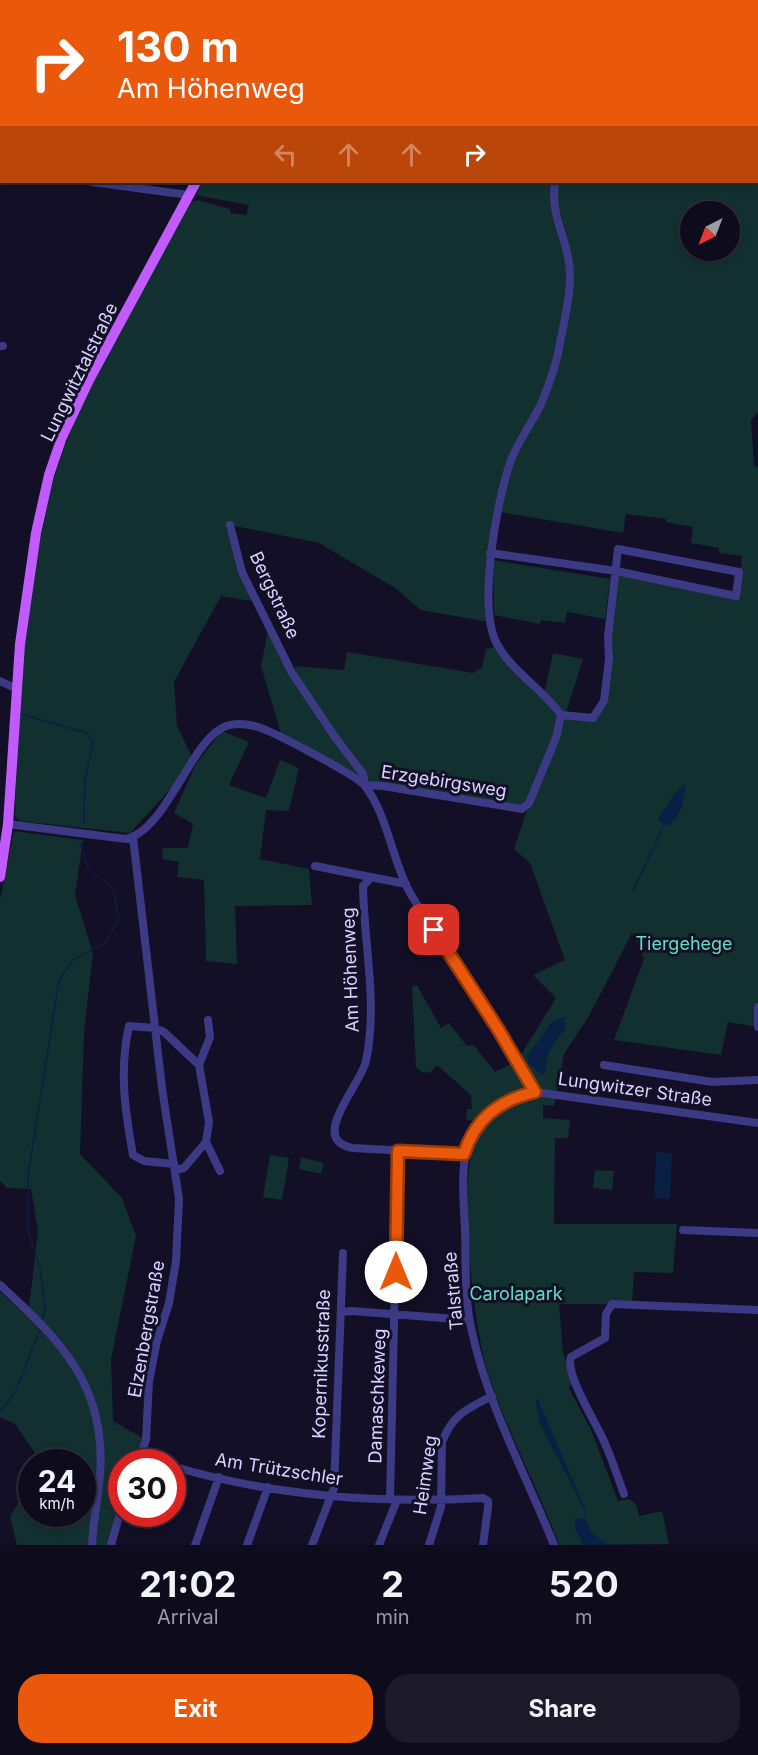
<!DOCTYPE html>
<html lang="en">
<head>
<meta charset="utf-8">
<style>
  :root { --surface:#0e0b1c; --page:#1c1929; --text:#f1f3f6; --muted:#9b9ba3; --line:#2e2b3b; --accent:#ea580c }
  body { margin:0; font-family:Inter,sans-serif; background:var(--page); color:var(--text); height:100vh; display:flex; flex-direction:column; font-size:22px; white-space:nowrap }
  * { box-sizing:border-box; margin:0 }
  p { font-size:20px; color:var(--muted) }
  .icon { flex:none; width:33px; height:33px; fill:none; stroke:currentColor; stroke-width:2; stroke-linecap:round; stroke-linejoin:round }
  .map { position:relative; height:1545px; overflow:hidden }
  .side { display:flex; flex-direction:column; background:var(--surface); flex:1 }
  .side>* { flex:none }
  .top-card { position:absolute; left:0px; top:0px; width:759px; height:183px; box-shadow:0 3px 9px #0003,0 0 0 2px var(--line); background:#ea580c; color:#fff; overflow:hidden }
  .needle { width:39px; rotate:222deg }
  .controls { position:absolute; left:680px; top:201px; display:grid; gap:12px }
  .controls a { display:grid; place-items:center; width:60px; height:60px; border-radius:50%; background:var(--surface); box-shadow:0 3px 9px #0003,0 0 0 2px var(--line); font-size:30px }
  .speed { position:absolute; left:18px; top:1449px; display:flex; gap:12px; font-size:30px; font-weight:700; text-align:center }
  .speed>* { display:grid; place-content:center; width:78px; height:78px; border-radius:50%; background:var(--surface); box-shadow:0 3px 9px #0003,0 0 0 2px var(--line); line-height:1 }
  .speed small { font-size:15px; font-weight:400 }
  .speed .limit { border:9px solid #d22; background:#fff; color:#111 }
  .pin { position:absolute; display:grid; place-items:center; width:51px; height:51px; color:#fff; margin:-26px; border-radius:12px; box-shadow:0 3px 9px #0006 }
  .me { position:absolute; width:66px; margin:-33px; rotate:0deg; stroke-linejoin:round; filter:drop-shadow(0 0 4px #0008) }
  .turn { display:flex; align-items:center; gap:21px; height:126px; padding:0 18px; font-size:27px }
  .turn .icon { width:78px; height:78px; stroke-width:2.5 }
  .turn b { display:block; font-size:42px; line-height:51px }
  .lanes { display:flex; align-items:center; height:57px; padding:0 18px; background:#0003; justify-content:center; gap:30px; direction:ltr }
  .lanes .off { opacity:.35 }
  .eta { display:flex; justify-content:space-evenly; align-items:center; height:102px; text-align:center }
  .eta b { font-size:36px; font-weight:700; line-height:42px }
  .button { display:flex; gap:12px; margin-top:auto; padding:12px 18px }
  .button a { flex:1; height:69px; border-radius:24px; background:var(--accent); color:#fff; font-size:24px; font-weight:700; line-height:69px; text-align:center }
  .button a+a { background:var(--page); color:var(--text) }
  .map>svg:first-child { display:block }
  .green { fill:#12302f; fill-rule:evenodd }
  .water { fill:#0a1f44 }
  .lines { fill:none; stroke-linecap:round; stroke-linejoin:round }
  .stream { stroke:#0a1f44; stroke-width:1.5 }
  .minor { stroke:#3d3a85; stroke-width:8 }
  .major { stroke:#c25bff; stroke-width:10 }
  .route-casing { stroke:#983908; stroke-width:15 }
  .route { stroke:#ea580c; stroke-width:10 }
  .labels { text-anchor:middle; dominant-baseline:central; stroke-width:6; stroke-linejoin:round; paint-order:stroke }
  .street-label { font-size:18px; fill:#d9d4ff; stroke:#130f26 }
  .park-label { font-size:18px; fill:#5fe0c0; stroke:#130f26 }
</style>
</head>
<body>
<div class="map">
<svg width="758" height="1545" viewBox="0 0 758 1545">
  <rect width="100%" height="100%" fill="#130f26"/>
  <path class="green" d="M296,0H606V1L295,2Z
    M758,120V412L751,420L754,466L758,467V1027L728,1022L721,1055L614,1040L644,959L632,933L589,1016L564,1054L554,1106L543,1105V1118L570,1120L568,1138H555L554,1224H677L673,1273L634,1272L632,1304H559L563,1352L572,1384L569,1388L591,1430L618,1501L629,1499L636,1504L639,1516L662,1511L669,1544L559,1545C538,1487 507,1432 488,1373C474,1331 457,1182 475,1144C486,1120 508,1104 534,1099L538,1086L519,1058L556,998L533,975L565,960L530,863L514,849L529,804L522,809L439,796L432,790L371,783L336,736L297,677L295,666L344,670L347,652L473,673L482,667L486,649L498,646L544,695L553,653L583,659L566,713L592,718L603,705L617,572L738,597L742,556L719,553V548L691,543L693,527L666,522V519L626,514L623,533L499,512L490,553L489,622L421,610L395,588L319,543L230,525L257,602L221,596L174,682L177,726L192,757L173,786L130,833L20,821L15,816C17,725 22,635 39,545C46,512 52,479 64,448C97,363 147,283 191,202L197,200L230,209L231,213L246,215L249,205L196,195L201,182H758ZM690,212H729V250H690Z
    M493,560L610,579L605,619L567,612L565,623L541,620L540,624L494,615Z
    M269,626L289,664L363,774L365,785L282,737L261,666Z
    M222,731L249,742L229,785L266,798L280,760L299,768L289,811L266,810L260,859L309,869L312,905L235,906L237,964L206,961L204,880L177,877L179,862L163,859L162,848H188L193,824L174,813L196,764Z
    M14,831L83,840L75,895L93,953L84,1032L80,1154L122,1198L136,1236L111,1359L113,1421L146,1440L138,1462H122L121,1506L111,1545H17L10,1517L31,1480L32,1514H82V1462H41L15,1424L0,1417V1292L26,1315L29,1308L38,1231L31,1189L7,1188L0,1181V899Z
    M417,985L441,1028L449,1023L467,1046L474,1045L495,1072L515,1062L525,1088L494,1103L472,1121L466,1119L467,1109H472L471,1095L437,1065L431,1072L423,1073L416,1067L412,987Z
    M270,1155L289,1158L282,1200L263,1197Z
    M301,1157L324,1163L321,1174L299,1169Z
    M595,1170L614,1171L612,1190L593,1188Z"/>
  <path class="water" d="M686,783C685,798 681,818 668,826L657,820L678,789Z
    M558,1018H564L566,1028C558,1037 550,1047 547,1059C545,1065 547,1069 545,1074L542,1075L528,1063L527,1056L550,1024Z
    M656,1152L672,1153L670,1199L654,1198Z
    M537,1397L587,1513L585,1519L592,1533L609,1545H584L575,1529V1519L584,1518L586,1513L539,1422L536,1401Z"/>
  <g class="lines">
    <path class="stream" d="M20,714L87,733L93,742L85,779L84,823
      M633,891L664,825
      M42,1321L45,1308L40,1269L28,1230V1176L59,980L73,960L105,943L119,920L113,888L88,869L80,842
      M0,1412L15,1393L40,1329"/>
    <path class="minor" d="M0,6L2,4
      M0,167H2
      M92,182L189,195
      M555,182C551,215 562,227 568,257C574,283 565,316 560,343C557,362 549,385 541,404C532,423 519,440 511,460C497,499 477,607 497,644C512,672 543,689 561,715
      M0,346H3
      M230,525L242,572L292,673L335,737L363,774L365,785L383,786L522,809L529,803L556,738L561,715
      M490,553L616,571L736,596L739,572L618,549L608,637L609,659L604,701L593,718L561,715
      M0,681L15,688
      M8,824L126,839C167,830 191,739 226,726C236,723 248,724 258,727C272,731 358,776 365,786C387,814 392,859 409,891C421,912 435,932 448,952C478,998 507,1044 535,1092
      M133,837L162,1088L179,1199L176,1261L169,1303L157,1341L149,1381L146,1440L138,1462
      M315,866L406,884
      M370,879L363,886C364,944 378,1004 366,1061C361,1085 307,1140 353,1148L464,1154
      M758,1007V1027
      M199,1065L210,1037L208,1020
      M604,1065L712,1082L758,1080
      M174,1164L144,1161L133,1155C125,1111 119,1070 129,1026L155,1028L164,1032L199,1065L209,1122L206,1142L220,1171
      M175,1170L184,1168L206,1142
      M683,1230L758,1233
      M0,1285C61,1341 107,1386 100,1476C98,1499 93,1522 92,1545
      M342,1312L352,1311L469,1320
      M172,1466C271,1496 381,1504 483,1498L488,1501V1507L483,1545
      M624,1494C618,1478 613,1462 606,1446C599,1427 564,1374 571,1357L605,1338L606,1314L612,1304L758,1310
      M390,1499L398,1151
      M111,1545L122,1506
      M195,1545L219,1477
      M247,1545L268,1487
      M312,1545L334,1488L343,1253
      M379,1545L397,1500
      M429,1545L441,1507L442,1442C453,1414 467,1409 492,1396
      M554,1545C526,1475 488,1406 472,1332C464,1299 466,1262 465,1228C461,1162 456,1109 535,1092L758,1123"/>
    <path class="major" d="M292,2L293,0
      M0,877L8,824L20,644L36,533L49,475L62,437L89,380L196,182"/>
  </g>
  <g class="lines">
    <g class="route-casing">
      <path id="route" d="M396,1272L398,1151L464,1154C475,1119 499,1100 535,1092L498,1029L434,930"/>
    </g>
    <use href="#route" class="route"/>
  </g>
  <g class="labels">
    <g class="street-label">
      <text transform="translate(79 372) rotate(-64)">Lungwitztalstraße</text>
      <text transform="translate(275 595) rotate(65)">Bergstraße</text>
      <text transform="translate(444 781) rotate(9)">Erzgebirgsweg</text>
      <text transform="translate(350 970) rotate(-92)">Am Höhenweg</text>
      <text transform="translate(635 1089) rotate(8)">Lungwitzer Straße</text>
      <text transform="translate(453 1291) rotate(-95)">Talstraße</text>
      <text transform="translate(146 1329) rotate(-80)">Elzenbergstraße</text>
      <text transform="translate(321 1364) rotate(-88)">Kopernikusstraße</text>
      <text transform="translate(377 1396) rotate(-88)">Damaschkeweg</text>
      <text transform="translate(279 1469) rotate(9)">Am Trützschler</text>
      <text transform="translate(425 1475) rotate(-82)">Heimweg</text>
    </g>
    <g class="park-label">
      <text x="684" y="943">Tiergehege</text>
      <text x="516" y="1293">Carolapark</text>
    </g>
  </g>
</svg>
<div class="controls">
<a><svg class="needle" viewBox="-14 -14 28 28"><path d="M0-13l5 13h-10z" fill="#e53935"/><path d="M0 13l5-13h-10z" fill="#9b9ba3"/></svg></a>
</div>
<div class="speed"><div>24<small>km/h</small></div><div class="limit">30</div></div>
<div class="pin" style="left:434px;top:930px;background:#d93025"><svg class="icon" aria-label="arrive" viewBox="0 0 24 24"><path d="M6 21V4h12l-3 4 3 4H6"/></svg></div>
<svg class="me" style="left:396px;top:1272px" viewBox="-20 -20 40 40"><circle r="19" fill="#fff"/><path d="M0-13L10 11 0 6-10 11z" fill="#ea580c"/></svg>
<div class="top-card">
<div class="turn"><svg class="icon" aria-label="right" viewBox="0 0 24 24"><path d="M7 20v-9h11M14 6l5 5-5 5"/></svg><div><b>130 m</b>Am Höhenweg</div></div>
<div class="lanes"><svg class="icon off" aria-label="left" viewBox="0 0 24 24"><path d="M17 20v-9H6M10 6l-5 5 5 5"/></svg><svg class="icon off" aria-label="ahead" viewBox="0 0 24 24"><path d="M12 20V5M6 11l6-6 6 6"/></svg><svg class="icon off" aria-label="ahead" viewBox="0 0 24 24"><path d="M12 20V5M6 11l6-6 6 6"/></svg><svg class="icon" aria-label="right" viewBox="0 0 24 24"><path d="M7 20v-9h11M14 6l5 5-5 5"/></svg></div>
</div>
</div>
<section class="side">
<div class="eta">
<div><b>21:02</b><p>Arrival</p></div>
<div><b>2</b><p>min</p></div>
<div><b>520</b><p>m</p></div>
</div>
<div class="button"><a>Exit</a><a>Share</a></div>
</section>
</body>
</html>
